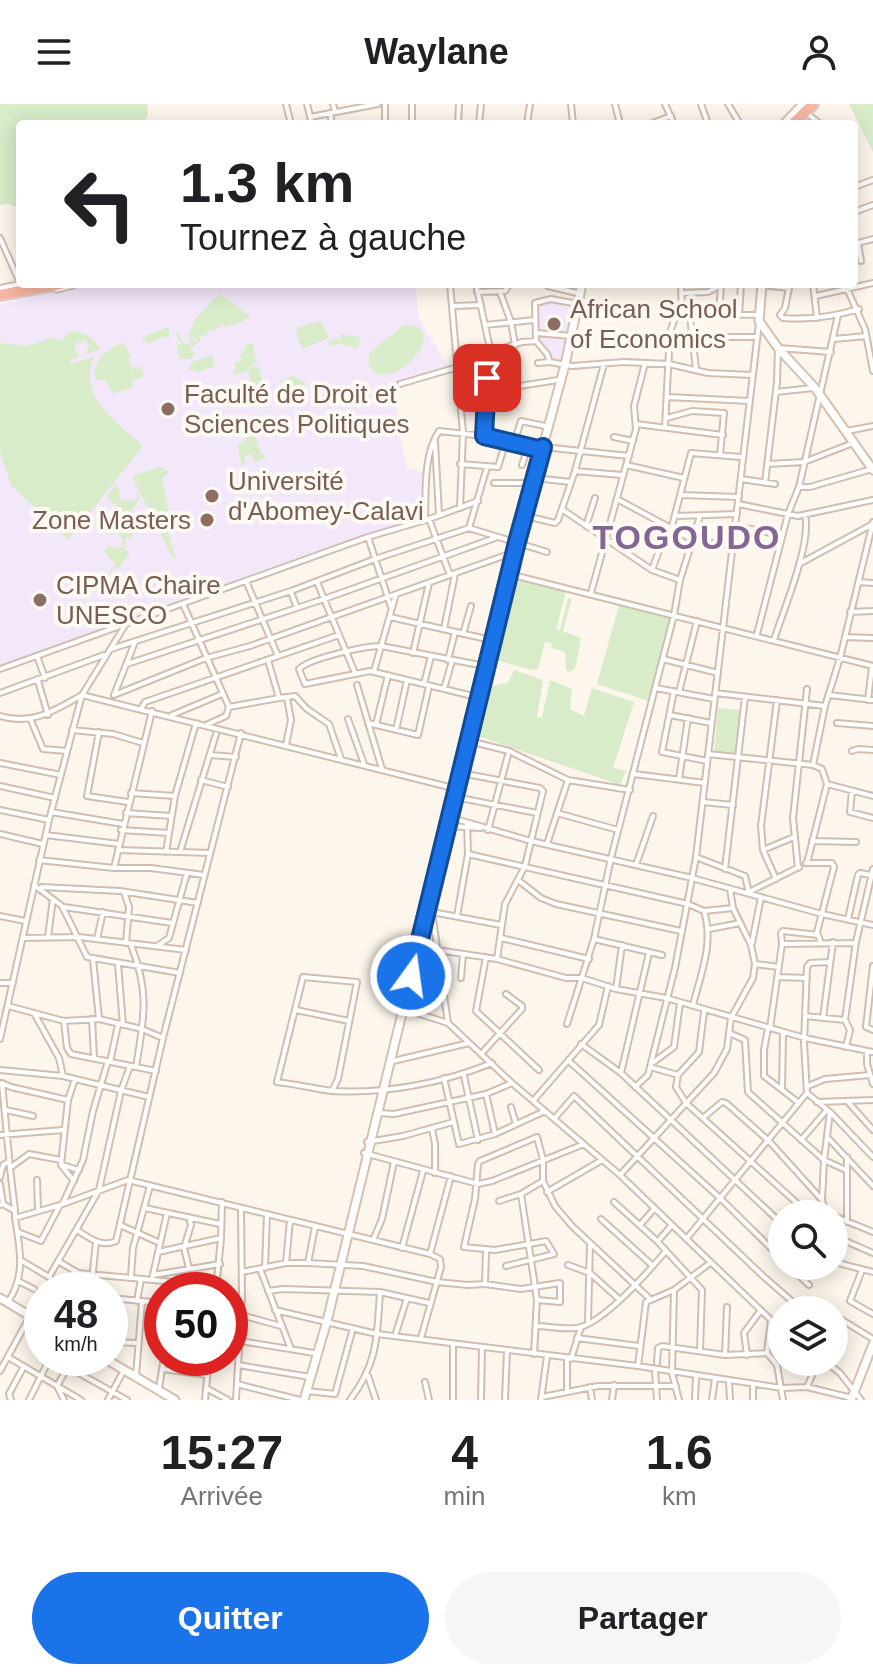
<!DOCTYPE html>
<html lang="fr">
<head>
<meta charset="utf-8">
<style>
  :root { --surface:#fff; --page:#f6f6f6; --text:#202124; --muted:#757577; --accent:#1a73e8 }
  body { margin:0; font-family:Helvetica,sans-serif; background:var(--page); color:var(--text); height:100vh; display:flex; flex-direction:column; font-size:30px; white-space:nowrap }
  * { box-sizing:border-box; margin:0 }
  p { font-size:26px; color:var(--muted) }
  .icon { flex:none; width:44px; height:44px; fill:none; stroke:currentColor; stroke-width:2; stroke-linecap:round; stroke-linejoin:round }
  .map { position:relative; height:1296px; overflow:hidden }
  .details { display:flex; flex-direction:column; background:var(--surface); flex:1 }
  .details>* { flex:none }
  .banner { position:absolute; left:16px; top:16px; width:842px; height:168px; border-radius:8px; box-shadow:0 4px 20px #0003; background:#fff; color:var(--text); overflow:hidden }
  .fabs { position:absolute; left:768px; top:1096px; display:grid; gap:16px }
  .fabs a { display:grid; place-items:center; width:80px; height:80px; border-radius:50%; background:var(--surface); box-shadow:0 4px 20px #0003; font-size:40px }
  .speed { position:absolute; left:24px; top:1168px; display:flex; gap:16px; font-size:40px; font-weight:700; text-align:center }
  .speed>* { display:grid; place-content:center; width:104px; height:104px; border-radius:50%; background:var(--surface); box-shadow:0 4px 20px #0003; line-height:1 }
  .speed small { font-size:20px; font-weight:400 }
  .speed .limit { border:12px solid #d22; background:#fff; color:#111 }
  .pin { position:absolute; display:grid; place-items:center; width:68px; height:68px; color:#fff; margin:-34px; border-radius:16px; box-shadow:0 4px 12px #0006 }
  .me { position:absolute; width:88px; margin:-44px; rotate:14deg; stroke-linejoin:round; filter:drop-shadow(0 0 6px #0008) }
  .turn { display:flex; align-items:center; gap:28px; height:168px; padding:0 32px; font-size:36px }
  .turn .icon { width:104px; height:104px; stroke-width:2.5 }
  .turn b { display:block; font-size:56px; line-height:68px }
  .eta { display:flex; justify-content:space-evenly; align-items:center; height:136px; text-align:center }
  .eta b { font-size:48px; font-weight:700; line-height:56px }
  .action { display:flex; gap:16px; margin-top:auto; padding:16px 32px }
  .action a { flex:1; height:92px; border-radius:48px; background:var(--accent); color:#fff; font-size:32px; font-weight:700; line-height:92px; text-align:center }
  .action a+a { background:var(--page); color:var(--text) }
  header { display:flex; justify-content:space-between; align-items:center; height:104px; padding:0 32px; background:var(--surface); font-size:36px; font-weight:700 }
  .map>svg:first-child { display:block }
  .education { fill:#f3e8fa }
  .green { fill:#d8ecc9 }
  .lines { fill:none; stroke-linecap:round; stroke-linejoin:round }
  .street-casing { stroke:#d1beb0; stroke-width:8 }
  .secondary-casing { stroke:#d6c0b0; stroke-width:11 }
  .highway-casing { stroke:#dad1cd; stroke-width:14 }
  .street { stroke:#fff; stroke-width:4 }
  .secondary { stroke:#fff; stroke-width:7 }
  .highway { stroke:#f7b7a3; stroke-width:10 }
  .route-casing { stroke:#114b97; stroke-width:20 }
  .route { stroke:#1a73e8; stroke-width:14 }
  .education-dot { fill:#8d6e63; stroke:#fffaf3; stroke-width:3 }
  .labels { text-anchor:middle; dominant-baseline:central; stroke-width:8; stroke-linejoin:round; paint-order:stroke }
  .education-label { font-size:26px; fill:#785e54; stroke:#fffaf3; text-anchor:start }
  .district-label { font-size:34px; font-weight:bold; letter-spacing:2px; fill:#846695; stroke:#fffaf3 }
</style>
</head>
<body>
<header><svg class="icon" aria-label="menu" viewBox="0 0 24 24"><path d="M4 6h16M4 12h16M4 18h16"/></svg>Waylane<svg class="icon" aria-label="person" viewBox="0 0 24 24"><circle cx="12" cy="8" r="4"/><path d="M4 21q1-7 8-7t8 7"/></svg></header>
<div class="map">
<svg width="873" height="1296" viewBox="0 0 873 1296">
  <rect width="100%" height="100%" fill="#fdf6ec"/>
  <path class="education" d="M83,180H415L419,215L450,265L395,279L399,328L407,364L426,369L422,415L365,432L0,564V200Z
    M548,198L574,202L562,259L551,256L538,238L536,201Z"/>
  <path class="green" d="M0,0H147L148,10L144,20H20V104L8,100L0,101Z
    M849,0H873V48Z
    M219,190L247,209L250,216L243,215L244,217L225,223L223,220L220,221V224L210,227L211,219L207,231H202L199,238L193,233L191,235L198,239L190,245L195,249L191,255L180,254L176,239L181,240L176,229H179L182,238L191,242L188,233L195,215Z
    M321,217L329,234L302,245L295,224Z
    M404,221C456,222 392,289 372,266C367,260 368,254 370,248Z
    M168,223L170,234L163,233L149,240L144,237L142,233Z
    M74,227L88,231L101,244L88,250L87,236L74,240L79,253L70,256L71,260L94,252C77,293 116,317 143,342L68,436L11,381L0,347V239L27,242L51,234L63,236L65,231Z
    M341,230L360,233L358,244L339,240L330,242L329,236L338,234L340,239Z
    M124,238L131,253L128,255L132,265L141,262L144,272L132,277L133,283L113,290L105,276H97L94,272C97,251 106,246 124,238Z
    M253,239L256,259L245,265L258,262L264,281L254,287L248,267L233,271L235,264L241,262L236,263L235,259L238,257L240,260L241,255L238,251L243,250L245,242Z
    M212,251L215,262L199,268L188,265L192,258Z
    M293,272L305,278V289L297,292L287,289L286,280L279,277Z
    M254,328L261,350H264L266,354L254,358L251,350L244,352L246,360L242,361L237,341L246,336V331Z
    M160,363L169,368L162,375L171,417L178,423L168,430L176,453H172L132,372Z
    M115,381L119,386L121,397L137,395L136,386L140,393L129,412L134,416L129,424L132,426L126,429H133L131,436L126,432L125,444L122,441L123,434L117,430L120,424L111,431L105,426L112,421L115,422L118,417L124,419L127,415V421L129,420V411L107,394Z
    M109,441L117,445L122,443L130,449L117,466L114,464L105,474L112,463L117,462L104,447Z
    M514,473L566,487L556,526H560L568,494L572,495L563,527L581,534L575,565L569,568L566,565L565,548L551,544L552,539L545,538L538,565L532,566L499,557L495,549Z
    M619,501L671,510L649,597L597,580Z
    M514,566L543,576L537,613H542L550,576L572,585L570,605L584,612L592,584L634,598L613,664L626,667L620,681L475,631L490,582L508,579Z
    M718,604L743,606L739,652L714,650Z"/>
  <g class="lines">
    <g class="street-casing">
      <path id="street" d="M286,0L291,20
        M307,0L312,20
        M333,0L335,8
        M385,0V20
        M412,0V20
        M571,0L573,20
        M615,0L620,20
        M665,0L674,20
        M701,0L708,20
        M728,0L740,20
        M330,9L332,20
        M808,10L820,20
        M310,13L378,0
        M458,20L459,0
        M479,20L481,0
        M527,20L530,0
        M650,20L671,12
        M854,83L873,76
        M854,108L873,101
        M0,134L20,179
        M858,139L861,157
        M854,140L873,135
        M450,180L463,329L460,404
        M476,180L491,249
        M681,180L682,210
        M813,180L817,214
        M845,180L865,225L873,267
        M761,181L789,184L785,204L780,211L783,214C809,216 833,213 859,205
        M548,182L577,189
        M0,184L20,180
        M477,188L505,187L510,180
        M500,188L511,218L515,241
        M682,189L708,188L723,180
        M816,192L873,179
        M578,200L551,195L535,199L536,237L547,250L550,258L572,262L624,258L669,260L708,269L752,271
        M453,202L481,201
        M719,210L721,181
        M739,211L741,180
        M690,212L696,265
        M485,221L534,216
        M536,229L571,232
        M694,233H757
        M834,235L866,232
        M458,259L522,238L536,237
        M538,259L550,258
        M400,280L458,263L513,283L558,276
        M776,288L813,284
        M668,293L750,297
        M667,314L692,307L724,309L720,351
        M636,320L723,331
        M665,323L670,228L675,214L682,210L690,212L719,210L759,211
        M847,327L873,322
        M484,332L487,275
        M614,333L633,337
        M435,338L439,411
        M514,339L521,317L545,322
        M460,360L498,363L506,337
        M767,360L804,358L853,339
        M522,361L528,343
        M626,361L684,374
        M575,367L622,371
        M534,374L571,378
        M741,375L775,380
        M494,379H530
        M765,379L777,278L778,244L831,248
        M799,383H810L872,365
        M681,391L739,393
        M617,395L693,436L733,442
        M738,400L798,412L873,396
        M563,406L652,466L680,476
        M526,412L555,419L558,416L575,367L604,260
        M675,412L737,410
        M429,415L450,471
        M425,416C426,388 423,351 439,327L484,332L538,345L543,343L629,352
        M586,422L595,394
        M736,422L782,431
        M469,424L487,363
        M671,426L691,349L741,353
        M368,433L391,503
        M799,460L871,421
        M652,466L667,424
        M509,470L873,562
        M246,477L278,552
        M317,478L355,569
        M858,478L873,479
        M291,488L297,504
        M591,489L636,325L634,302L645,259
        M183,500L229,603L226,612L208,620
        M850,508L873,507
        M390,513L491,536
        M444,525L455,470
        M463,530L471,502
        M757,530L788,410L799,383L838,211
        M845,533L873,534
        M774,536C783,507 812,439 805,411
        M111,545L291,487L375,455L469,424L547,448
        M413,549L429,479
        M37,552L45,574
        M663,555L718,569
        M448,556L455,528
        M127,560L324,495L495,434
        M0,565L368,433L429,415L478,397
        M374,567L396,490
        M38,577L48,611
        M424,580L431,552
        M357,581L382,665
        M656,584L714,595
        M444,585L452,557
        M674,587L662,648L707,657
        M679,588L697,517
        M0,589L104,551
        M715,589L825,602
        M114,591L206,554L250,542L512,449
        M114,591L135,538
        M829,591L873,596
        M477,593L370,567L305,580L299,565C310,554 365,542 381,542L485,562
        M279,594L295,592L307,605L329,620L341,655
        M868,596L872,563
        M229,603L279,594L268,556
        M141,605L145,598L339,531
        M172,611L222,590
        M670,611L711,619
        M0,612C31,622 56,606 82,591L457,685
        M30,614L43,645L67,647
        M348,615L364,660
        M368,619L418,631L429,582
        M837,619L873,622
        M376,621L388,571
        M72,626L113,630L143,639
        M396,626L407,576
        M99,628L87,692L128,698
        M469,637L509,647L568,676L630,686
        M286,641L291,616L287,594
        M852,647L858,645L873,646
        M708,650L813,661
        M210,651L236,653
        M0,659L61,671
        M461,669L540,684L543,687L525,762L505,800L497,855
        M634,670L705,679
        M679,675L688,614
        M201,676L228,683
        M827,680L873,692
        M0,682L55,694
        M852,687L850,708L873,714
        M131,689L175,692
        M455,693L537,709
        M703,698L733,701
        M0,706L49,716
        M51,708L123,720
        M126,709L171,712
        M557,709L618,726
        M449,713L531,737L692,774L822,810L873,821
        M448,722L481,724
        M121,726L169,729
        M488,726L508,651
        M0,730L43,740
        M46,731L119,740
        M812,737L856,738
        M547,740L568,676
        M118,746L210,749
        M763,746L794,733
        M166,748L175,692L196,619
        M180,748L216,630
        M468,750L688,800L704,807L733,804
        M696,753L745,772L749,789
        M39,756L114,764H151L204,771
        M806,759H832L834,763L817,828L821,839
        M807,759L827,680L822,665L813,661L825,602L840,554L873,418
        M636,761L653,712
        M114,764L152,607
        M798,764L793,714L807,585
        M725,765L745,593
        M776,775L763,746L761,722L777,596
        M518,776L541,794L556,800L681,827
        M34,781L62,802L87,853L180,869
        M42,783L120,787L198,799
        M124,788L129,803L126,839
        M749,788L799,763
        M64,803L172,819
        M432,808L448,919
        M432,808L501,821
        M0,812L25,817
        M457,812L468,750L467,719
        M848,815L858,771L860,769L871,771
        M709,825L740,819
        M48,833L53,795
        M23,834L79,833L186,846
        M501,834L589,855
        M97,835L103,808
        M594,835L662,851
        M752,839L761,793
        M782,840L855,839
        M131,841C150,889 144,914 136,963
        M157,842L169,834L187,769
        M417,843L497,855L566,874H582L616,885L666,894L805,934L873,948
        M486,853L476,907L539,966
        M93,855L99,915
        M118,860L123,921
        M755,860L779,863
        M873,862L866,923L873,926
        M778,873L807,874
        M461,874L463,850
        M0,879H13
        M616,885L622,841
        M693,901C701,869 714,840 704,807
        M8,902L64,917L99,915L142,925L163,934
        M404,905L448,919L512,979L620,1071L771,1216L782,1220
        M296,906L349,917
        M704,908L699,948L678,971L676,983L686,999L809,1110
        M34,909L59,954L63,972
        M805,912L845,916L850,926L846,943
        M823,914L833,838
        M92,915L94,954
        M845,916L856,838L873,765
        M64,917L67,944L71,950L156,967
        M567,920L594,835L611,754L674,511L680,476L700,412
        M768,924L764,946V972L799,999
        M770,924L782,840L781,829L783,827L818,831
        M729,929L745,936L748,988L824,1056L846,1066
        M0,935L49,716L82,591L124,523
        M581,940L621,969L782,1120
        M867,948V960L873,980
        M482,949L522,905V902L506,890
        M569,957L720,1094L782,1155
        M110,958L118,921
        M389,958L469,939
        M651,960L674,943L680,899
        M650,963L678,971
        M0,966L63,972L149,993
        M621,969L649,849
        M464,972L478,1036
        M444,974L459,1040L495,1030L545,1007
        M2,979L10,1064
        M2,979L11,983L68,996
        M808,982L825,975L870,971
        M635,983L648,971L650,963L675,864L696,753L759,219
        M782,986L783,929
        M332,987L338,975L357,878L303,873L277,978C296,980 314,985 333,987C386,990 443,979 492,959
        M807,989L830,1008L873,1053
        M486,990L495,1030
        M533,997L599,921L608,882
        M817,998L873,996
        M848,998L873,1026
        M511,1003L516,1020
        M6,1006L33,1012
        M379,1009L394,1010L486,990L512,979
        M703,1014L722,998L726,999L769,1037L822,1096
        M554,1015L574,992L763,1172L802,1206
        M432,1025L435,1040V1069
        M0,1031L63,1026
        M828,1034L873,1082
        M801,1036L826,1007
        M367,1038L403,1032L453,1018
        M364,1049L478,1080L492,1077L584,1040
        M847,1053V1118
        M62,1061L79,1066
        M620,1071L714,969L727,945L731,914L753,874L755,860L751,841L733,804L730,785
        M0,1073L3,1061L8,1058
        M37,1076L38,1107
        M74,1077L61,1061L68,996L75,975
        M0,1080L3,1100
        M547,1088L602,1056
        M521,1090L537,1196L534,1250
        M499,1097L521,1090L543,1077
        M614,1098L657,1137L702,1186L700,1246
        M63,1099L83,1056L93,1007L108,957
        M0,1101L3,1100L15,1107V1114L60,1101L128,1076L430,1150L440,1155L441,1163L421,1234
        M145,1104L220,1120
        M15,1107L10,1064L29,1050L61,1056
        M825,1108L822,1096L824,1056L830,1008
        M834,1112L873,1128
        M601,1115L653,1162
        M120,1121L160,1139
        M640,1121L654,1105
        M77,1126C89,1134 102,1144 116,1137L163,934L241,629
        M18,1128L41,1137L60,1101
        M834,1132L873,1149
        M687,1134L807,989L804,939L807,863L810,859L830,858
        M373,1136L382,1115L394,1058
        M658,1137L672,1121
        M402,1144L423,1067
        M158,1148L221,1134L222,1098
        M430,1150L451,1072
        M22,1157L49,1173L99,1086L121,987L130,962
        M58,1157L78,1169L217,1182
        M834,1158L873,1168
        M286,1159L290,1116
        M308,1159L315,1123
        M568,1161L590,1169L620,1196
        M506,1162L554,1150L546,1137L495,1146L464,1143L475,1095L478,1060L480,1057L537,1033L543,1056V1077L555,1102L572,1122L649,1194
        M789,1162L809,1181
        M189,1164L184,1144L191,1121L189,1113
        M265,1164L267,1110
        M260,1165L291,1245
        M862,1166L850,1197L873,1210
        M242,1168L286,1159H308L363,1162L437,1178L468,1181L485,1180L521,1185L560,1179V1198L537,1196
        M153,1171L220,1160
        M131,1172L133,1144L150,1082
        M49,1173L61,1186
        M152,1175L167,1109
        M18,1177L34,1185
        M485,1180L486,1147
        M45,1185L49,1186
        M91,1186L96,1138
        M216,1186L221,1134
        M268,1187L283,1185L380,1188L429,1199
        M674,1187L672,1269L679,1296
        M110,1194L162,1199
        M137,1197L141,1175
        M8,1198C26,1172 20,1144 15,1114
        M275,1206L377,1230L638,1262L782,1284L807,1283L852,1294
        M230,1208L281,1222
        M834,1211L873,1235
        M771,1216L767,1249L777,1261L783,1296
        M588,1217L590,1139
        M537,1222C550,1222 568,1227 581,1223C608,1214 647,1169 666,1147
        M395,1232L407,1194
        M834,1233L842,1216
        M577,1234L639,1242
        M834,1236H841
        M240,1237L314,1249
        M112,1238L138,1239
        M725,1251L727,1203
        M747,1251L744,1229L761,1206
        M8,1253L81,1296
        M571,1255L581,1223
        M110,1258L115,1195
        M826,1258L840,1269L861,1296
        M657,1259L658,1244L662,1242L725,1251L767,1249
        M238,1261L310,1273
        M638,1262L646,1198L674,1186L710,1159
        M68,1263L127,1296
        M163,1265L207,1271
        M655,1266L657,1296
        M0,1267L30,1212
        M136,1272L142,1197
        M368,1272L376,1296
        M729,1277L730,1296
        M425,1278L429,1296
        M237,1280L300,1296
        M590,1283L592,1296
        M807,1283L818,1258
        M159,1284L164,1254
        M206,1284L228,1296
        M307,1287L335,1290L353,1224
        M567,1288V1255
        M542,1293L598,1282H676
        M11,1296L9,1290L24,1262
        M29,1296L50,1254
        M64,1296L57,1282L73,1254
        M108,1296L124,1266
        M205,1296L209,1254
        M236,1296L242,1193L241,1104
        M350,1296C378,1259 377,1233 380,1188
        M453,1296V1241
        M481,1296L482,1243
        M505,1296L507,1246
        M541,1296L547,1252
        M612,1296L614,1281
        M695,1296L696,1272
        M712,1296L715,1275
        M753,1296V1280"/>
    </g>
    <g class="secondary-casing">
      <path id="secondary" d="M784,20L803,0
        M762,180L759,217L778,244L815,284L873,366
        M57,184L73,180
        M0,1194L42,1219
        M104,1254L175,1296
        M304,1296L327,1217L517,438L565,261L582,180
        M851,1296L873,1240"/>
    </g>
    <g class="highway-casing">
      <path id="highway" d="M793,20L813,0
        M0,191L60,180"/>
    </g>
    <use href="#street" class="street"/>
    <use href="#secondary" class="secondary"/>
    <use href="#highway" class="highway"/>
  </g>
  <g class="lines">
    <g class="route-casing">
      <path id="route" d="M411,872L517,438L543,343L538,345L484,332L487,274"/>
    </g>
    <use href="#route" class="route"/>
  </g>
  <g class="education-dot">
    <circle cx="554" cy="220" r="8"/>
    <circle cx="168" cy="305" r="8"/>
    <circle cx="212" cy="392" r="8"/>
    <circle cx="207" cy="416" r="8"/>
    <circle cx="40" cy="496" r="8"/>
  </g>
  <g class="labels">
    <g class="education-label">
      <text x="570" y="205">African School<tspan x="570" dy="30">of Economics</tspan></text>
      <text x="184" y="290">Faculté de Droit et<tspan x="184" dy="30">Sciences Politiques</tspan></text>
      <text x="228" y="377">Université<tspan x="228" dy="30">d'Abomey-Calavi</tspan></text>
      <text x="191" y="416" text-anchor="end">Zone Masters</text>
      <text x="56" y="481">CIPMA Chaire<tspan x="56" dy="30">UNESCO</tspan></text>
    </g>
    <g class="district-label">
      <text x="687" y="433">TOGOUDO</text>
    </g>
  </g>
</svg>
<div class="fabs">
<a><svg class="icon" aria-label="search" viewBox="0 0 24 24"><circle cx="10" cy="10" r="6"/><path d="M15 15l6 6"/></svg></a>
<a><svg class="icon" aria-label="layers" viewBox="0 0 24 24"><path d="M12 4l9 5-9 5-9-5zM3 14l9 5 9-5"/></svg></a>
</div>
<div class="speed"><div>48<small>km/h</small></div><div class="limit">50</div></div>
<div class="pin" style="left:487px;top:274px;background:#d93025"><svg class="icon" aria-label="arrive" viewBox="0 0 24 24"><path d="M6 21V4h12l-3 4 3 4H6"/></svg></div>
<svg class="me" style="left:411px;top:872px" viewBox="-20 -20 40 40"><circle r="17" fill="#1a73e8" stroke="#fff" stroke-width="3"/><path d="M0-11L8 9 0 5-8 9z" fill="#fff"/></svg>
<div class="banner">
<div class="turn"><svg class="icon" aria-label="left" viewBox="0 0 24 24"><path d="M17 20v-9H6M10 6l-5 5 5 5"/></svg><div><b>1.3 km</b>Tournez à gauche</div></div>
</div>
</div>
<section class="details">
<div class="eta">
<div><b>15:27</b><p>Arrivée</p></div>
<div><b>4</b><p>min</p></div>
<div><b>1.6</b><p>km</p></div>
</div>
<div class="action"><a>Quitter</a><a>Partager</a></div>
</section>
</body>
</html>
